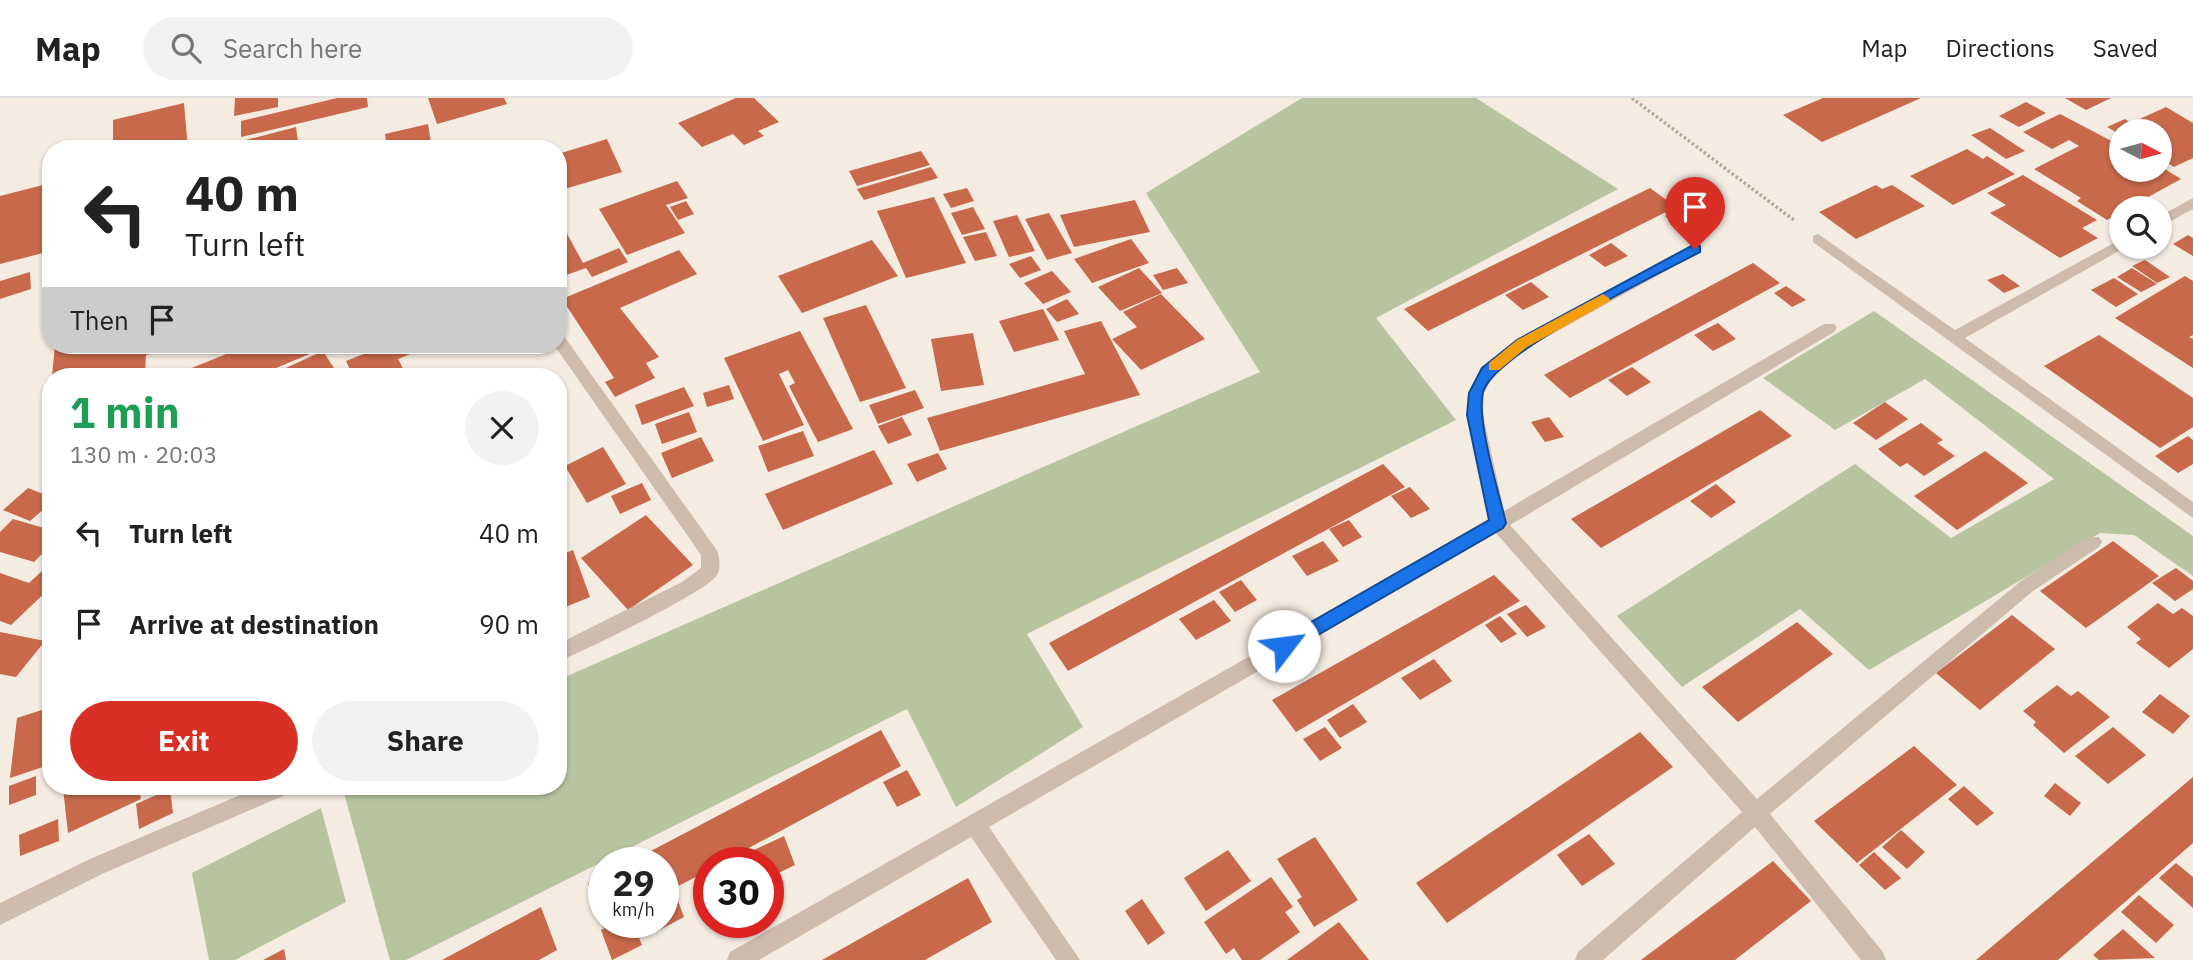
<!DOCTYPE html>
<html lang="en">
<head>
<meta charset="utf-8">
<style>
  :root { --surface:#fff; --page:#f2f2f2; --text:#222; --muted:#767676; --line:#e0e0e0; --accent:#d93025 }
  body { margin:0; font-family:"IBM Plex Sans",sans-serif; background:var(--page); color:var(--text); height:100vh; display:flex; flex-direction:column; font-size:26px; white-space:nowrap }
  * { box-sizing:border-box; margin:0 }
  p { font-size:23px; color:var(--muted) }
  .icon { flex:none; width:38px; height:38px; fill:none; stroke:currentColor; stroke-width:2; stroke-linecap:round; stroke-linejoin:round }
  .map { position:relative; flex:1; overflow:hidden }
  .drawer { position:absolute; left:42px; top:270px; width:525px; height:427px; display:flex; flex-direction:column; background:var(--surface); border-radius:28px; box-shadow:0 2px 5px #0004 }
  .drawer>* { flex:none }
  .hud { position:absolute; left:42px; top:42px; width:525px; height:214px; border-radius:28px; box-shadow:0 2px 5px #0004; background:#fff; color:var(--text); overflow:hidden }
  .needle { width:46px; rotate:96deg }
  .controls { position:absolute; left:2109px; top:21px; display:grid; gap:14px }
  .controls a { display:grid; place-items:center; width:63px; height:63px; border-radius:50%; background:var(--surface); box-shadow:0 2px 5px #0004; font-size:35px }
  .speed { position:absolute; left:588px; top:749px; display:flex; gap:14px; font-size:35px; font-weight:700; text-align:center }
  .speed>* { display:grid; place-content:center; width:91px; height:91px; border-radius:50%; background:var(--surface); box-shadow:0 2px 5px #0004; line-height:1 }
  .speed small { font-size:18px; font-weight:400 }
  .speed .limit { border:10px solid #d22; background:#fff; color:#111 }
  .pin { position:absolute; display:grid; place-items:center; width:60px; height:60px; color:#fff; margin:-72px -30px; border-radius:50% 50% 50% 0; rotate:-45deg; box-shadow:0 0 7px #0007 }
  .pin .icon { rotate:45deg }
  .me { position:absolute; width:77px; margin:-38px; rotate:60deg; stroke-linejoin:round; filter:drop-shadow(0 0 5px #0008) }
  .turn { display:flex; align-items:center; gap:24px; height:147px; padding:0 28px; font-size:32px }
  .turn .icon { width:91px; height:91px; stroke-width:2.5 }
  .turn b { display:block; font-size:49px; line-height:60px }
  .then { display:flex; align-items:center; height:66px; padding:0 28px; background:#0003; gap:14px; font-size:26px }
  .round { display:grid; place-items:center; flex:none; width:74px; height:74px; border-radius:37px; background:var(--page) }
  .overview { display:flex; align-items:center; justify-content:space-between; height:119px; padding:0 28px }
  h1 { font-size:42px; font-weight:800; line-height:52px; color:#1e9e55 }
  .primary-button { display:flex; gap:14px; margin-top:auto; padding:14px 28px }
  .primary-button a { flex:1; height:80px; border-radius:42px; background:var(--accent); color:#fff; font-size:28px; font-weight:800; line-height:80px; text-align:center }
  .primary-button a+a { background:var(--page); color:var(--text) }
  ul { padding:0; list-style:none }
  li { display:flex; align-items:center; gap:21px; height:91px; padding:0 28px }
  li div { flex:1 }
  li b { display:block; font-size:26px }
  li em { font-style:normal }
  header { display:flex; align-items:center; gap:42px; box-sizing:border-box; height:98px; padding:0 35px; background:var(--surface); border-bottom:2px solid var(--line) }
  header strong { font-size:33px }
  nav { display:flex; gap:38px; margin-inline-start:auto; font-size:24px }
  .search { width:490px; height:63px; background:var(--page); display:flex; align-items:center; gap:18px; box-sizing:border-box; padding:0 24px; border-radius:38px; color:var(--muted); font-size:26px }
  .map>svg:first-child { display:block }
  .green { fill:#b8c4a0 }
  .building { fill:#c8694b }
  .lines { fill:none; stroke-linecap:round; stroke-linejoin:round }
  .path { stroke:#b9a596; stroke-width:3.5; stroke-dasharray:2.5 2.5; stroke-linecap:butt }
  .minor { fill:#cdbbac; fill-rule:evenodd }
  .route { fill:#1a73e8; stroke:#114b97; stroke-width:2 }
  .slow { fill:#f59e0b }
</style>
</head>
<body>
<header>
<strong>Map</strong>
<div class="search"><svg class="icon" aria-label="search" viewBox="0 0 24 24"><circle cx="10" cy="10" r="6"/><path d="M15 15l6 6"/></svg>Search here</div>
<nav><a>Map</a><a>Directions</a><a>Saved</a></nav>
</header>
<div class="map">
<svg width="2193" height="862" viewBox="0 0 2193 862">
  <rect width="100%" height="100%" fill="#f4ebe1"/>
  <path class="green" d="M1302,0H1476L1618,91L1376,220L1456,322L1027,536L1083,629L956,709L907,611L406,862H390L342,688H558V582L1260,274L1146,95Z
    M1874,213L2193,438V478L2134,437L2100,435L1869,572L1800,511L1682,589L1617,518L1855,366L1951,440L2054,381L1925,281L1835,332L1763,280Z
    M321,710L346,804L235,862H209L192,775Z"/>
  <path class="building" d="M235,0H278V9L234,18Z
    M337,0H367L368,9L241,39V23Z
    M428,0H504L507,6L437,26Z
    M736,0H754L779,24L758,33L764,38L744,47L733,36L702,49L678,25Z
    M1823,0H1921L1822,44L1783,17Z
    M2065,0H2111L2086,12Z
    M2026,4L2046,15L2019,29L1999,18Z
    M184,5L188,51H113V22Z
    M2166,9L2193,25V60L2174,69L2160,60V33H2121V37L2107,29L2125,21L2131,25Z
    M2060,16L2121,48V72H2160V68L2181,81L2128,110H2121V114L2107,122L2077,103L2081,100L2034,71L2079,48L2069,42L2052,51L2023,34Z
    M428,26L432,51H387L385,36Z
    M296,29L299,51H242V43Z
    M1990,30L2025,53L2006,61L1971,37Z
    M607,41L622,74L558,93V56Z
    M1967,51L1983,61L1987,58L2015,76L1953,107L1910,78Z
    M921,53L930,67L857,88L849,73Z
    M931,69L938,80L864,102L857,91Z
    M2023,77L2097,122L2082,130L2098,140L2060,160L1990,115L2006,107L1987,95Z
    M677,83L688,100L666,107L685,135L627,157L599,111Z
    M51,85V153L0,166V98Z
    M1876,87L1882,91L1892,87L1925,108L1856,141L1819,114Z
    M967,90L974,103L951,110L943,96Z
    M1650,90L1676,109L1428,233L1404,211Z
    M934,99L966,165L906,180L877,113Z
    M1135,102L1150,134L1074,149L1060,117Z
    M686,103L694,116L678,122L670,109Z
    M973,109L985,131L962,137L951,115Z
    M1678,111L1697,124L1684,131L1665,118Z
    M1049,115L1072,155L1047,162L1025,121Z
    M1017,117L1035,153L1009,159L993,123Z
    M558,119L583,165L619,150L628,164L592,179L586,170L558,180Z
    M986,134L997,158L975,163L963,139Z
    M2188,137L2193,140V158L2173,146Z
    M1131,141L1149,165L1092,185L1074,161Z
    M872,142L898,178L802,215L778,178Z
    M1611,145L1628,158L1605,169L1589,157Z
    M679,152L697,176L620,210L659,259L646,265L655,280L615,299L605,284L614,280L562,201Z
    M1031,158L1041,172L1020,180L1009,166Z
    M2145,162L2170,179L2157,185L2132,168Z
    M51,165V192L42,195L44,167Z
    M1753,165L1780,185L1570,300L1544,277Z
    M1139,170L1162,195L1120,213L1098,189Z
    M1177,170L1188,185L1163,192L1153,177Z
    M2132,170L2154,184L2157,186L2141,194L2117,179Z
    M1052,173L1071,194L1043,206L1024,185Z
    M30,174L31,191L0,201V183Z
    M2003,176L2020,188L2004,195L1987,182Z
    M2185,178L2193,183V237L2189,239L2193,241V270L2115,220Z
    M2114,180L2138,196L2116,209L2091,192Z
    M1531,184L1549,199L1523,212L1505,197Z
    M1786,188L1806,202L1792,209L1774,195Z
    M1161,196L1205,241L1141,272L1112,241L1137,229L1123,214Z
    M1067,201L1079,216L1057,224L1046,211Z
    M866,207L906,290L860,304L823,220Z
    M1043,211L1059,242L1014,254L999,223Z
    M1101,223L1140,297L940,353L927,320L1085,276L1064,233Z
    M1718,225L1736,241L1713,253L1694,237Z
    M800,233L853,331L818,344L789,288L795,285L788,272L779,276L804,327L763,343L724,260Z
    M973,235L984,287L941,293L931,241Z
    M2099,237L2193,300V329L2160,350L2044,268Z
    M55,247H180V248L146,257L145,277L140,278H52Z
    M249,247H331L257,278H180L179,275Z
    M386,247H408L413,255L398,261L407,278H353L346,263Z
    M323,253L339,278H268Z
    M1632,269L1651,284L1627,298L1608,282Z
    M729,287L734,301L707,309L703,295Z
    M684,289L694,308L642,327L635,307Z
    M915,292L924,310L878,326L869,307Z
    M1885,304L1908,321L1876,342L1853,325Z
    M1760,312L1792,338L1601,450L1571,421Z
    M689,314L697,334L662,346L655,326Z
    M902,319L912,337L888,346L878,328Z
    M1549,319L1564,339L1545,344L1531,324Z
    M1921,325L1943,342L1937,345L1955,358L1924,378L1907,365L1900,369L1878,351Z
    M803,333L814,358L768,374L758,348Z
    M2188,338L2193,342V366L2178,375L2155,358Z
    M701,339L714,363L672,380L661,355Z
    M603,349L626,386L587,405L565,368Z
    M874,352L893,386L783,432L765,396Z
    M1985,353L2028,385L1957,432L1914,398Z
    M938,355L947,371L917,384L907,366Z
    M1383,366L1405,389L1068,573L1049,545Z
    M642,385L651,402L620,416L611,398Z
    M1716,386L1736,404L1711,420L1690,403Z
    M1410,389L1430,411L1411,420L1391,398Z
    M28,390L51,399V405L30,423L3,412Z
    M646,417L693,467L628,512L581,460Z
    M13,421L51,432V447L34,464L0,454V434Z
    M1349,422L1362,439L1343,449L1329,431Z
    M1323,443L1339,463L1307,478L1292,458Z
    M2113,443L2159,478L2086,530L2040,493Z
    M573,452L590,499L558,512V458Z
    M2176,470L2193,483V491L2175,503L2152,485Z
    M42,473L51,476V489L11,527L0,523V475L29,485Z
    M1494,477L1520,503L1296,634L1272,602Z
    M1241,482L1257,502L1235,514L1219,494Z
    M1214,502L1231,523L1196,542L1179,521Z
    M2158,505L2173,516L2182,510L2193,518V551L2169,570L2136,545L2141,541L2127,529Z
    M1526,507L1546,529L1527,539L1507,516Z
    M2012,517L2055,551L1980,612L1936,575Z
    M1500,518L1517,536L1501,545L1485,527Z
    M1797,524L1833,556L1738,624L1702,589Z
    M0,534L45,543L16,579L0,576Z
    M1434,561L1452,583L1420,602L1401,580Z
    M2057,587L2071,598L2078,593L2110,619L2064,655L2033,627L2036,624L2023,613Z
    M2160,596L2190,618L2173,636L2142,614Z
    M1353,606L1367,624L1340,640L1327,622Z
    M51,609L46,668L10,680L17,620Z
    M1325,629L1342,650L1320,663L1303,641Z
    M2113,629L2146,657L2108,686L2075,658Z
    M881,632L901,668L721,765H709V772L663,796V765H628Z
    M1640,634L1673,669L1447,825L1416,785Z
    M1914,648L1957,687L1857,765L1814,723Z
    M907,672L921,697L897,709L883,684Z
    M36,678V697L9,707V688Z
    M2193,679V745L2058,862H1976Z
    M2055,685L2081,705L2070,718L2044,698Z
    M68,688H138L141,701L68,735L63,690Z
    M1964,688L1994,715L1977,728L1948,701Z
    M170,691L173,715L139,731L136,706Z
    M58,721L59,743L20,758L19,737Z
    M1901,732L1925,754L1907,771L1882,749Z
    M1589,736L1615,766L1582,788L1557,757Z
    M784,738L795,767L768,780V765H744L741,758Z
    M1315,739L1358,802L1314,829L1297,802L1302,799L1277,761Z
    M1228,752L1251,783L1206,813L1184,780Z
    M1874,754L1901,780L1885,792L1859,767Z
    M1773,763L1811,803L1735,862H1641Z
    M2176,765L2193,779V810L2159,780Z
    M604,777V824H611L603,830L588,785Z
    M1271,779L1293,809L1285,814L1300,834L1260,862H1242L1234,850L1226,856L1204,824Z
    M968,780L992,824L925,862H822Z
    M675,795L684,819L654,835L650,824H663V801Z
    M2139,797L2174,827L2156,845L2121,814Z
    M1142,801L1165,835L1148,847L1125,813Z
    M541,809L557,852L539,862H442Z
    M616,824H633L642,847L612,862L601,832Z
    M1339,824L1369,862H1287Z
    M2123,831L2155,860L2099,862L2093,857Z
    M284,851L286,862H263Z"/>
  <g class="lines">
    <path class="path" d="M1632,0L1795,123"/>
    <path class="minor" d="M2193,100V111L2160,129V118Z
      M1818,136L1955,232L2121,141V149H2126L1965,240L2193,404V420L1813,144V138Z
      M1695,146L1702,151L1700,154L1527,250L1493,278L1484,295L1483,317L1504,413L1824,226H1834L1837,230L1834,234L1510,427L1757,701L2021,483L2087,439H2099L2102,444L2099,449L2033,493L1770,716L1883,854L1886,862H1861L1755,729L1603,862H1575L1578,854L1742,714L1496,435L989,729L1080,862H1056L971,739L759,862H727L730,854L1489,422L1467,317L1468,295L1481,270L1517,242Z
      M558,236L563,237L716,451C720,457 721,471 717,477C708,493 581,555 558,563V546L682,484L701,470V457L554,247H558Z
      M261,688H293L290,695L104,775L0,827V805L90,761Z"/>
  </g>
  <path class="route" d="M1695,146L1700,148V154C1657,177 1496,253 1483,294C1476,321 1499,396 1506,425L1503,430L1290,553H1278L1275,548L1278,543L1489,422L1467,317L1469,295L1482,270L1517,242Z"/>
  <path class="slow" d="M1603,196L1610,201L1608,204L1527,249L1499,272H1489V265L1517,242Z"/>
</svg>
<div class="controls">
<a><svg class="needle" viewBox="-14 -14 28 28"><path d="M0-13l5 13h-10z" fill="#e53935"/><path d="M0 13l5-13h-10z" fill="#767676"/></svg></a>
<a><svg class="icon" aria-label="search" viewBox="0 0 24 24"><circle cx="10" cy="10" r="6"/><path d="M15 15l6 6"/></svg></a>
</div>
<div class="speed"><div>29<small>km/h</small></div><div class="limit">30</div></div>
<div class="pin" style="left:1695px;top:151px;background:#d93025"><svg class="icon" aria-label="arrive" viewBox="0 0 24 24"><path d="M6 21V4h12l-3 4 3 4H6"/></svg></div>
<svg class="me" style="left:1284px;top:548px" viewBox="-20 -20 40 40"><circle r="19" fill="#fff"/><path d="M0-13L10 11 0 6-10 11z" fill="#1a73e8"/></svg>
<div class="hud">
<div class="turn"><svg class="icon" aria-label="left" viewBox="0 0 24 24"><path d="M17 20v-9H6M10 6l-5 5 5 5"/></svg><div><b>40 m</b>Turn left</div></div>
<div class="then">Then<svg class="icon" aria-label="arrive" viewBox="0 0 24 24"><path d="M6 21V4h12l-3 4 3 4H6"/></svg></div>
</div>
<section class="drawer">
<div class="overview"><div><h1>1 min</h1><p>130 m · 20:03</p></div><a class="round"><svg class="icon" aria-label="close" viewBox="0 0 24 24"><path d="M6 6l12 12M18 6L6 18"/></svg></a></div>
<ul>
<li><svg class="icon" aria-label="left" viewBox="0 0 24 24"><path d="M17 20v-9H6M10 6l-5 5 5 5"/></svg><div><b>Turn left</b></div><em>40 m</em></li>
<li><svg class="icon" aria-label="arrive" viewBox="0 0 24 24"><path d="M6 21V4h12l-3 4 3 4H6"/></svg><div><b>Arrive at destination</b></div><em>90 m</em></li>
</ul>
<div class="primary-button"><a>Exit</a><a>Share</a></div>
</section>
</div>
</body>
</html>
